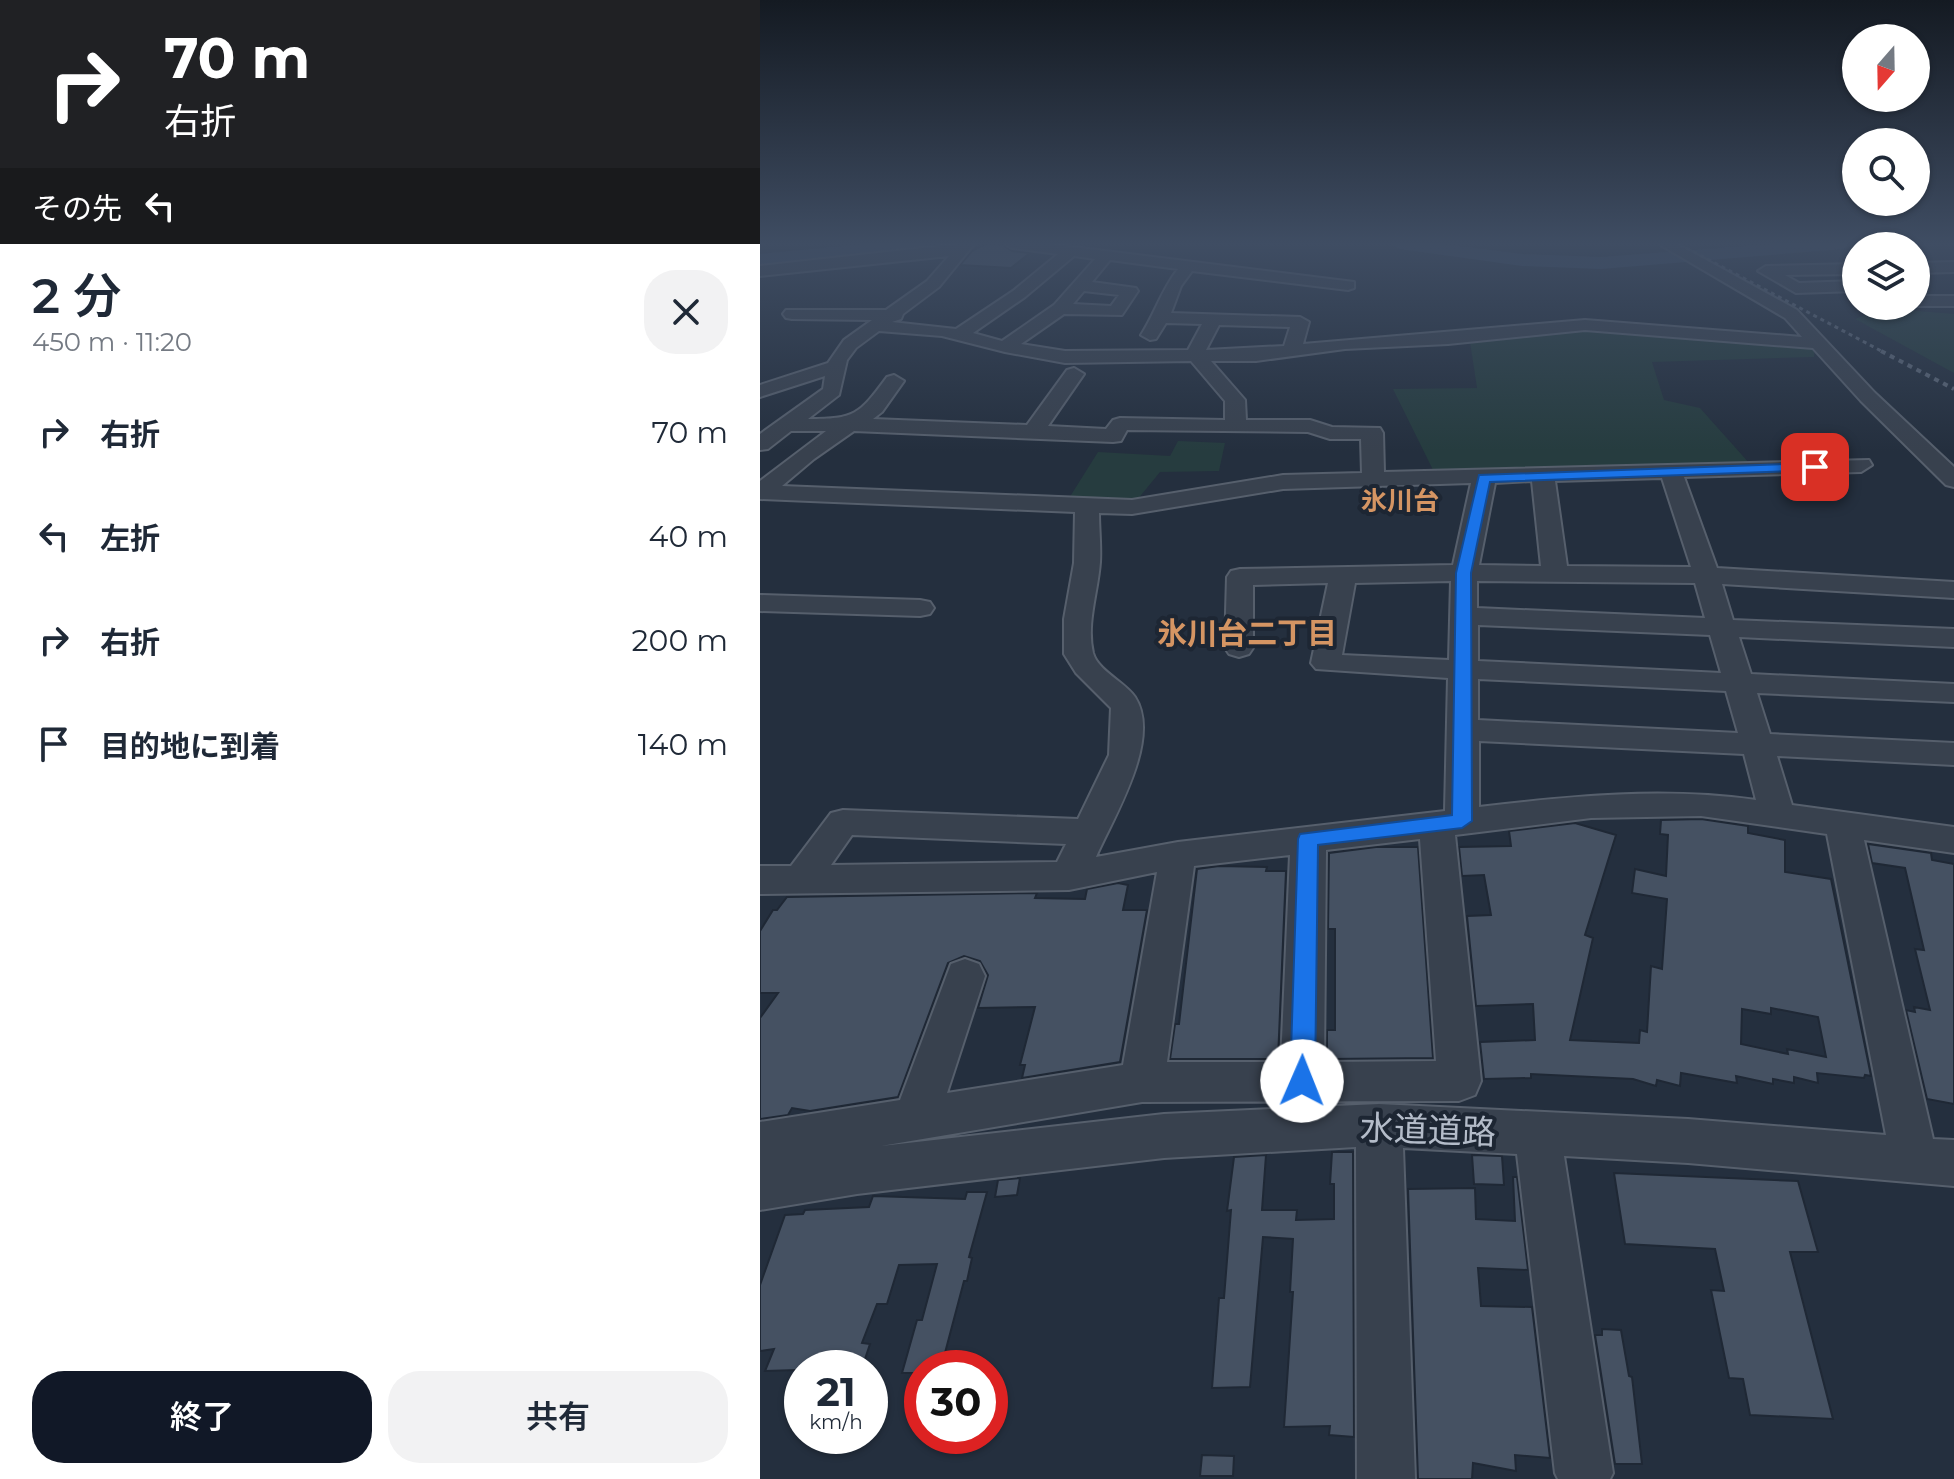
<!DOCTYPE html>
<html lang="ja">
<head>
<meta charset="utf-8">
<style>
  :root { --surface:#fff; --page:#f2f2f3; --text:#1f2937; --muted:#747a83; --accent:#111827 }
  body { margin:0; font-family:Montserrat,"Noto Sans JP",sans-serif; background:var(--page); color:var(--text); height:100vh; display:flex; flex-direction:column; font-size:30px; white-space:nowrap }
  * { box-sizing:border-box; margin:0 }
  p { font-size:26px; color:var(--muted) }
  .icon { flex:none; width:44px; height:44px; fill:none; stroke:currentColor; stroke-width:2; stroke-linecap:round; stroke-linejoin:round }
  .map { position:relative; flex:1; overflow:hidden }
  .side { display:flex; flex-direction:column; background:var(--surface); width:760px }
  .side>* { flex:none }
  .banner { background:#202124; color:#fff; overflow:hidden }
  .needle { width:52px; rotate:200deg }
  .fabs { position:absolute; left:1082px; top:24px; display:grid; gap:16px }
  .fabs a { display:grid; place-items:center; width:88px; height:88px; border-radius:50%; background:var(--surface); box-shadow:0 2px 6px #0004; font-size:40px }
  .speed { position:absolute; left:24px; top:1350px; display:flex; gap:16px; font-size:40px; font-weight:700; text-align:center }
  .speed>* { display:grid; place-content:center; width:104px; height:104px; border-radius:50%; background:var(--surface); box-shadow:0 2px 6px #0004; line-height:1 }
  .speed small { font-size:20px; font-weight:400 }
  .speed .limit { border:12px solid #d22; background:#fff; color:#111 }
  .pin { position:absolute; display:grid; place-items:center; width:68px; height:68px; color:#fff; margin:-34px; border-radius:16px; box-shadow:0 4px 12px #0006 }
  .me { position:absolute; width:88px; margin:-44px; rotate:1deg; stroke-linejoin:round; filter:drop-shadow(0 0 6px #0008) }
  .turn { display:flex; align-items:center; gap:28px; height:168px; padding:0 32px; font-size:36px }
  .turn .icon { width:104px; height:104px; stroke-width:2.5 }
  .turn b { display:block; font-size:56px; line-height:68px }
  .then { display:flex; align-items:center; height:76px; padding:0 32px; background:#0003; gap:16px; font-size:30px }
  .round { display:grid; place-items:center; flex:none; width:84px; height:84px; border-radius:32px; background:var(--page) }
  .head { display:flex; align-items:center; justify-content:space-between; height:136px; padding:0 32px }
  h1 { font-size:48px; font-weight:600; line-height:60px }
  .action { display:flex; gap:16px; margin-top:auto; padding:16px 32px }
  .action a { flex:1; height:92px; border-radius:32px; background:var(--accent); color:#fff; font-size:32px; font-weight:600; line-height:92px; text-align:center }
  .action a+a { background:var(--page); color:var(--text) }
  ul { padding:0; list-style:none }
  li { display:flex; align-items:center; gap:24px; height:104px; padding:0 32px }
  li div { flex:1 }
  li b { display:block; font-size:30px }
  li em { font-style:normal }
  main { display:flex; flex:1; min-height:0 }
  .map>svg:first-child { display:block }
  .green { fill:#263c3f }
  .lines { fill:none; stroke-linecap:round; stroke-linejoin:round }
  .river { fill:#394c67; fill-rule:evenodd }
  .building { fill:#455162; stroke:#1f2835; stroke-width:2; fill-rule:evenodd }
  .minor-casing { stroke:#565f6c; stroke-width:4 }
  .minor { fill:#38414e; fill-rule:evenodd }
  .rail-far1 { stroke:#5a6575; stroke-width:3; stroke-dasharray:4 4; stroke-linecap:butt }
  .rail { stroke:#5a6575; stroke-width:4; stroke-dasharray:5 5; stroke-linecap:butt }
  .route { fill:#1a73e8; stroke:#114b97; stroke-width:2 }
  .labels { text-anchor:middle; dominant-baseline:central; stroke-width:8; stroke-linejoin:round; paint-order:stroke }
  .far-quarter-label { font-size:26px; font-weight:bold; fill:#d59563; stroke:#1d2633 }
  .neighbourhood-label { font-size:30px; font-weight:bold; fill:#d59563; stroke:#1d2633 }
  .near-street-label { font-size:34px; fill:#b4bcc9; stroke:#1d2633 }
</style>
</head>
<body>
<main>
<section class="side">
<div class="banner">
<div class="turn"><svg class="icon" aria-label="right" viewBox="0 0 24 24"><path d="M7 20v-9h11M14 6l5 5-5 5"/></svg><div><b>70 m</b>右折</div></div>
<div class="then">その先<svg class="icon" aria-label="left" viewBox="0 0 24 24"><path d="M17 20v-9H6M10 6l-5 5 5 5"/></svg></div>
</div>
<div class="head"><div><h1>2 分</h1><p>450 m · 11:20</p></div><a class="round"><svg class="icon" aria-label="close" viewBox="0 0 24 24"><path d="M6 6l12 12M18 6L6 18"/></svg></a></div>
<ul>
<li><svg class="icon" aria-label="right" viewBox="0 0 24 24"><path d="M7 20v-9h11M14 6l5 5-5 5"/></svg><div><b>右折</b></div><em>70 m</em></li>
<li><svg class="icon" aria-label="left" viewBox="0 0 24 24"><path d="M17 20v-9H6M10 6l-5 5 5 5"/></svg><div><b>左折</b></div><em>40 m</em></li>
<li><svg class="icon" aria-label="right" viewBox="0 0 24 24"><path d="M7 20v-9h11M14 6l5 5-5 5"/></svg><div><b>右折</b></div><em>200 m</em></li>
<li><svg class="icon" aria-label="arrive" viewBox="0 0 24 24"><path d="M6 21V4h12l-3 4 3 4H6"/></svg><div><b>目的地に到着</b></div><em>140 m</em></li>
</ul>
<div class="action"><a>終了</a><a>共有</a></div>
</section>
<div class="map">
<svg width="1194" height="1479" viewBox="0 0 1194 1479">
  <rect width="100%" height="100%" fill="#242f3e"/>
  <path class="green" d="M1123,308L1194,314V373L1095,319Z
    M824,327L1055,345L1054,357L892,362L904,400L940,408L990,464L675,474L633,389L717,388L710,342Z
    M418,441L465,443L459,471L400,472L373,505L306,503L338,452L410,456Z"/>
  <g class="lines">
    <path class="river" d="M103,244H168L159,249L0,266V254Z
      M631,244H683L762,254L841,257L1012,244H1092L1083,249L841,269L762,266L640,249Z"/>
  </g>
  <path class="building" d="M225,244L243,245L252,251L270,253L251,268L200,265L212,251Z
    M941,819L988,826V833L1025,840V872L1071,879L1111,1076L1105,1075L1104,1078L1057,1073L1058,1083L1034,1077V1083L1013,1079V1084L976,1076L977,1083L921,1073L920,1086L897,1080L896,1086L873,1079L771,1074V1078L724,1079L720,1042L775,1040L773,1004L716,1006L707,916L731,915L724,875L702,876L699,847L751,846L749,831L815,823L856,835L825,935L833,938L810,1040L879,1043L880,1030L887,1032L891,966L902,969L907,899L872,893L875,869L906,876L908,835L900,834L901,820ZM1011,1008L1058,1017L1066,1057L1027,1049L1028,1054L981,1044L982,1009L1011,1014Z
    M1108,844L1171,853L1172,860L1194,864V1104L1167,1099L1146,1010L1155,1012L1154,1007L1170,1010L1155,949L1164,950L1145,868L1112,863Z
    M616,847H658L673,1058L567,1059V1030H575V929H568L569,853Z
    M459,866L507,867L506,871H526L518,1059H410L415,1024H419L437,869Z
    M358,883L368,885L363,910H387L360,1062L262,1078L265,1065H260L275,1007L218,1008L228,975L220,961L204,956L188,963L138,1097L50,1111L32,1108L28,1115L0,1119V1018L18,993H0V931L13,910H17L27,897L277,893L275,898L325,899L327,889Z
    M572,1152H593L594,1437L569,1435L570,1426L524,1427L533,1292H530L533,1239L503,1237L490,1387L452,1388L459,1298H464L471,1210L467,1211L474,1157L506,1155L502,1210H537L536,1220L574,1219V1184H570Z
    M712,1155L742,1156L744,1185L714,1184Z
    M854,1173L1038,1181L1058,1252H1030L1073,1419L990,1415L983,1379L969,1378L951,1290L964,1291L955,1249L865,1244Z
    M753,1177H757L768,1270L718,1268L721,1306L772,1307L790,1458L755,1455L756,1471L713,1463L712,1479H658L648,1189L715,1188L716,1219L755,1221Z
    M260,1178L257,1195L235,1197L238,1180Z
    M207,1192H227L209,1257L212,1258L207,1281H204L181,1368H162V1373H142L157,1320H162L177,1264L139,1265L127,1304H117L102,1343L110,1344L102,1368L5,1371L14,1349L0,1351V1285L25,1215L43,1214L45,1210L109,1207L113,1196L205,1199Z
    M842,1329L861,1330L869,1376L872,1377L882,1464H855L835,1335H842Z
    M442,1455L474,1456L473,1476H440Z"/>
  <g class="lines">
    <g class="minor-casing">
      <path id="minor" d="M199,244H214L179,287L143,314L141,319L132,322L196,329L253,291L298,254L252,248L245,244H289L594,282V288L588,290L432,271L421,286L411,313L540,317L549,322L543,344L825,320L1042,337L1025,318L899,244H917L1037,310L1115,393L1194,467V487L1186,485L1101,401L1053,348L825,330L688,344L585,349L496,361H451L485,400L486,420H550L572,427L620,428L623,433L624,472L1109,460L1112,465L1101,472L924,477L957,568L1194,582V598L962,584L973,620L1194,629V647L979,637L991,674L1194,684V702L997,693L1010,734L1194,743V765L1017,756L1032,805L1194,827V853L1104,840L1173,1139L1194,1140V1186L928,1163L804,1156L853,1473L850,1479H798L795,1473L757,1154L643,1148L655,1479H597L596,1147L404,1158L97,1194L0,1210V1122L140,1100L191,964L205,959L219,964L225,976L187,1093L363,1065L397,872L309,890L0,894V866H31L71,813L83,810L318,819L349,755L351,708L316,673L304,654V619L314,563L315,512L0,499V481L66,431H31L8,449L0,450V434L63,389L65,376L0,397V385L68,363L84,340L112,320L32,319L26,318L23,314L26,310H126L167,281L189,256L0,276V266ZM314,256L335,259L294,305L242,341L213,333L265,297ZM350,260L418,269C402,289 395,313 381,335L390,340L396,339L406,323L442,324L428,350L305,351L261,344L304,314L362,315L378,291L376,288L332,282ZM324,291L359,295L351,306L313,304ZM459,325L530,327L524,346L446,350ZM119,331L182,336L245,352L305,363L431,361L465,401V420L360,418L353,420L346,429L288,426L324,374L314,368L307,370L267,425L113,419L122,412L144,381L134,375L127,377C99,415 95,419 48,419L79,395L87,360L96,348ZM367,430L548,432L570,439H601L602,473L523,475L372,500L22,486L54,459L94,431L353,442L361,441ZM902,478L931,567L807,566L795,481ZM772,481L781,566L719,565L735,483ZM711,483L693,565L480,569L471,571L467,577L465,648L469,654L479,657L489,654L493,648V585L568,583L551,663L556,669L688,678L685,811L418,842L336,857C354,816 402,739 375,697C365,682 338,671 333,653C326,623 338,592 340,562C341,546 339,529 339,513L372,514L523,489ZM691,581L689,660L582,655L595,583ZM717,581L935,583L945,618L717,608ZM718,625L950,635L961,673L718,661ZM718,679L966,691L978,733L718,720ZM719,741L984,754L996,800C902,787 813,796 719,807ZM941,816L1067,834L1126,1135L928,1119L619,1104L404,1114L121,1146L382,1102L699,1101L715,1095L721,1081L695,835L831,818ZM92,835L306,844L297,862L71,865ZM660,839L676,1061L564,1062L566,850ZM530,855L521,1062H407L434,866Z
        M1194,262V272L1156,273V263Z
        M1096,264V274L1025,275L1039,283L1096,281V291L1036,293L998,271L1006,266Z
        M1156,296H1194V306H1156Z
        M0,595L160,600L170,602L174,608L170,614L160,616L0,611Z"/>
    </g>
    <use href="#minor" class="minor"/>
    <path class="rail-far1" d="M919,244L1125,353"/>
    <path class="rail" d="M1121,351L1194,389"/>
  </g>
  <linearGradient id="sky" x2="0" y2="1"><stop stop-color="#141a22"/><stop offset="0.54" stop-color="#3f4d63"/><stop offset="1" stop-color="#3f4d63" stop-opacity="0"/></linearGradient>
  <rect width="1194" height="451" fill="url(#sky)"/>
  <path class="route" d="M1055,463L1062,467L1060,470L730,482L711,573L712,821L702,828L558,845L555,1081L551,1089L542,1092L534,1089L530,1081L538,839L540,834L692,815L696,573L719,475Z"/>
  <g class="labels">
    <g class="far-quarter-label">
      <text x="640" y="501">氷川台</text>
    </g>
    <g class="neighbourhood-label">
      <text x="487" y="633">氷川台二丁目</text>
    </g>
    <g class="near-street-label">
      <text transform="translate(668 1130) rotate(2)">水道道路</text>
    </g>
  </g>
</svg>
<div class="fabs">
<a><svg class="needle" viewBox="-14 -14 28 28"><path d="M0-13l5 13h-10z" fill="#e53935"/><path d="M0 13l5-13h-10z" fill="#747a83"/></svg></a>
<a><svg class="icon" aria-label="search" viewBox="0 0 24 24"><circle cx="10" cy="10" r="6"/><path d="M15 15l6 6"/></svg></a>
<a><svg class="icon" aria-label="layers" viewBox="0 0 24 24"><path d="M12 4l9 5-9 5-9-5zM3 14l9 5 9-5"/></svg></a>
</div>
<div class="speed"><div>21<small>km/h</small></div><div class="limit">30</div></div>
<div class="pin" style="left:1055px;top:467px;background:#d93025"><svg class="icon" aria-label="arrive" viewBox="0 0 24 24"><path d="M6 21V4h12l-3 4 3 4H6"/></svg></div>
<svg class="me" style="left:542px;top:1081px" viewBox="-20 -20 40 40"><circle r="19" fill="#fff"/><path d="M0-13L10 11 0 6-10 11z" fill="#1a73e8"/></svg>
</div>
</main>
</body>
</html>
